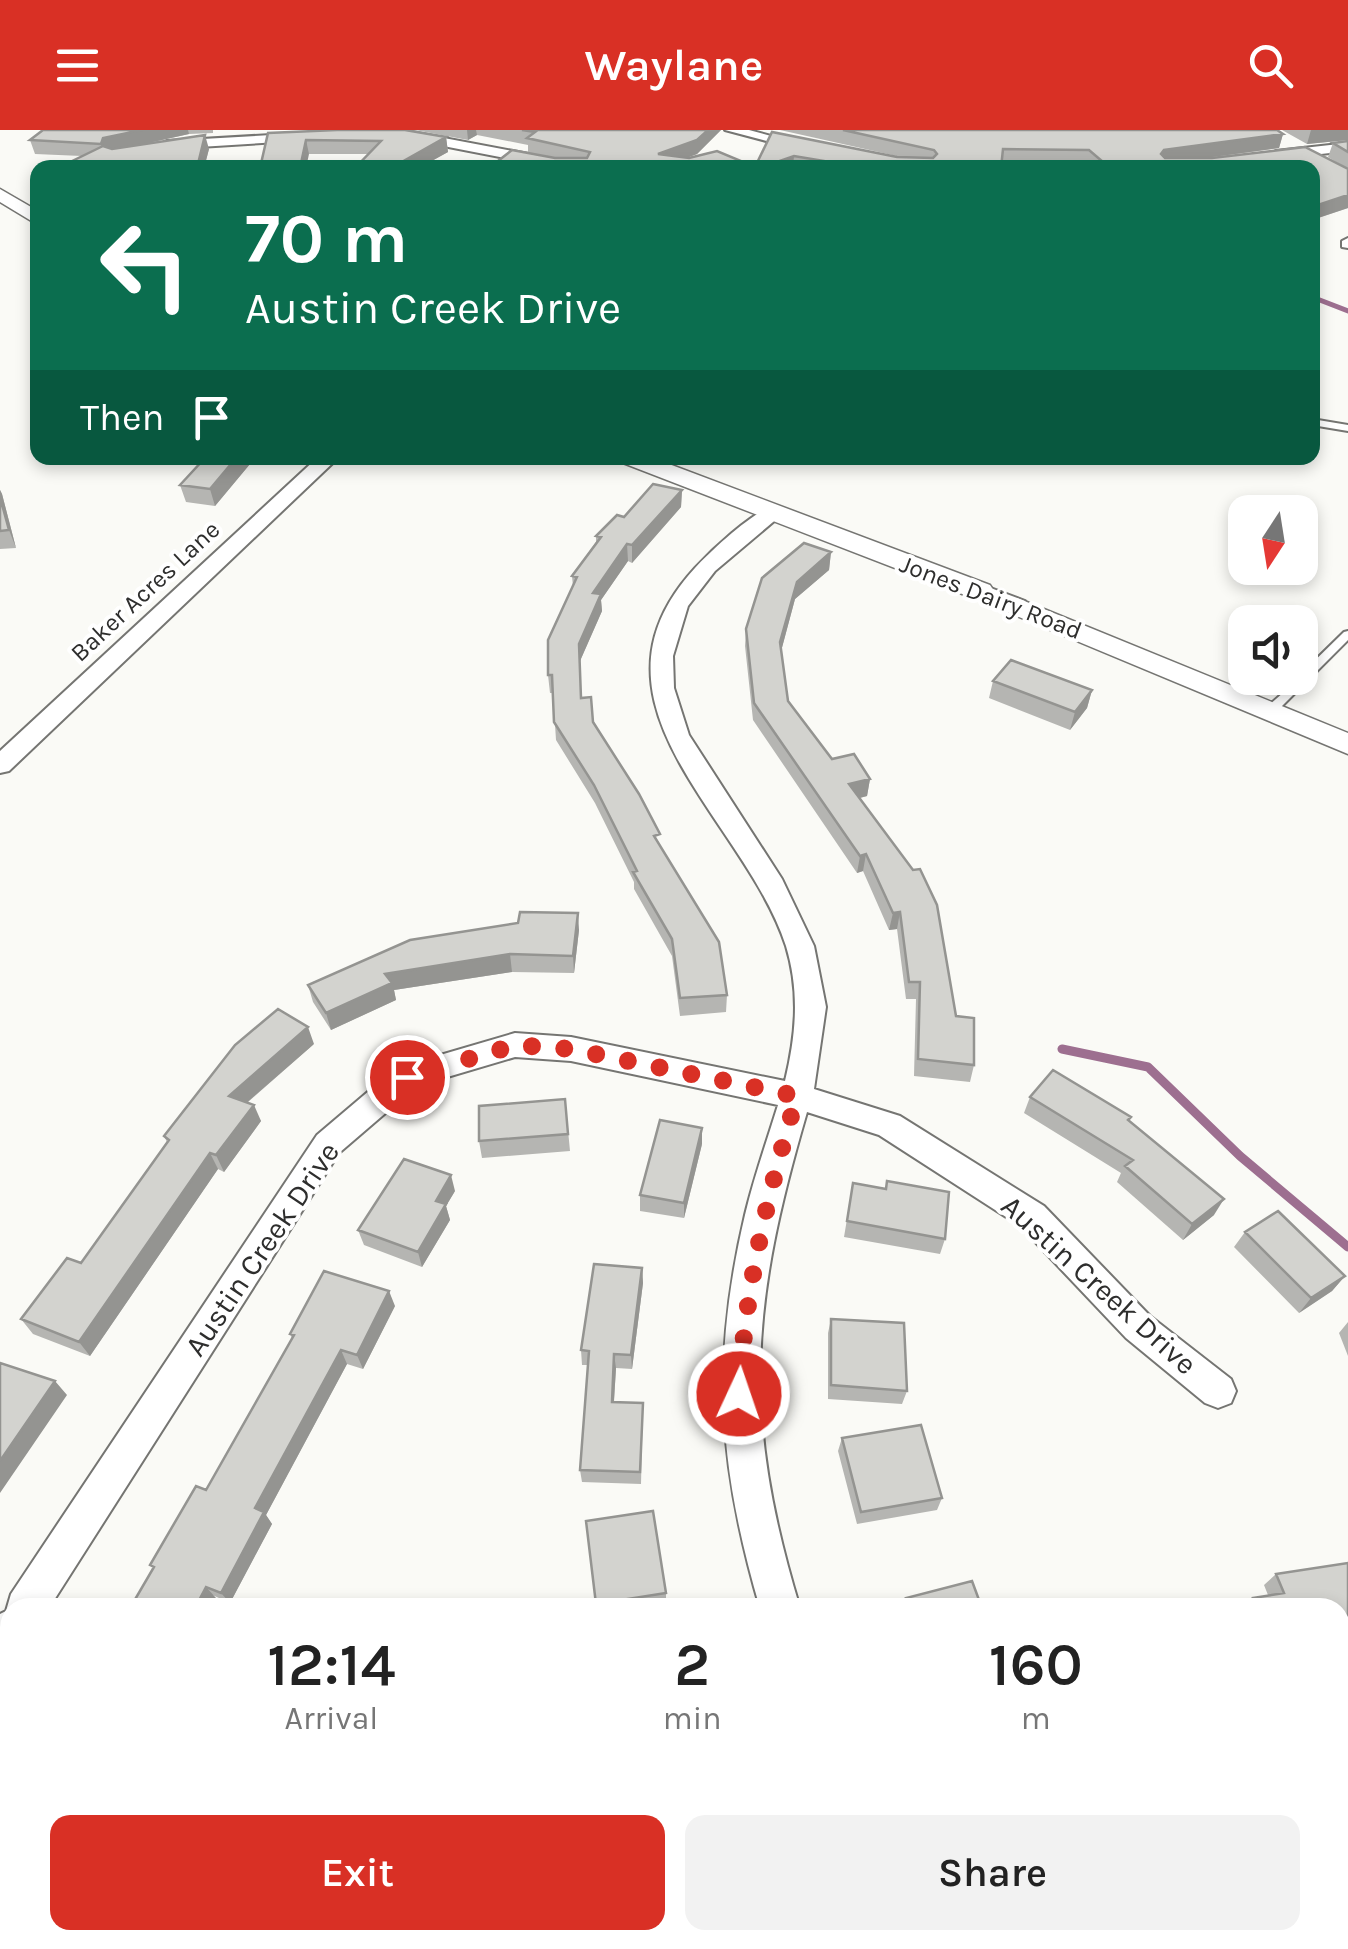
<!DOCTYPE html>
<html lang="en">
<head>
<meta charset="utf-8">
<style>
  :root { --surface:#fff; --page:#f2f2f2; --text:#222; --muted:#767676; --accent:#d93025 }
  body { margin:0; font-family:Karla,sans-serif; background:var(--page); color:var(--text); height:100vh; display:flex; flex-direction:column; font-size:38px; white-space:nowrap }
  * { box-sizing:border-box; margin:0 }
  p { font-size:32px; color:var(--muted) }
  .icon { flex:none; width:55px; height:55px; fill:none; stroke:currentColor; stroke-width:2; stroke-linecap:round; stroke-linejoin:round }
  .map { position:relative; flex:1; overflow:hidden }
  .panel { position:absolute; left:0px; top:1468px; width:1350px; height:352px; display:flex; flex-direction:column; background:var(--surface); border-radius:30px 30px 0 0; box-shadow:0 5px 15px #0003 }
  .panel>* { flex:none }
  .top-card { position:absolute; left:30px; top:30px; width:1290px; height:305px; border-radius:20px; box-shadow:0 5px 15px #0003; background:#0b6e4f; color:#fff; overflow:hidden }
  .needle { width:65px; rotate:192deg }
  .tools { position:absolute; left:1228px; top:365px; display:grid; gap:20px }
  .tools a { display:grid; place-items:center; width:90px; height:90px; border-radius:20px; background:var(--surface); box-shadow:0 5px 15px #0003; font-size:50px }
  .pin { position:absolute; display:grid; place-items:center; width:85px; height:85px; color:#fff; margin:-42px; border:5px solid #fff; border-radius:50%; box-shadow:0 2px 10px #0007 }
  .me { position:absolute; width:110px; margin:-55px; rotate:3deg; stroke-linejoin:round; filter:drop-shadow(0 0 8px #0008) }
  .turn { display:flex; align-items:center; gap:35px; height:210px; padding:0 50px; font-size:45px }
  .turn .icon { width:130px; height:130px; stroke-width:2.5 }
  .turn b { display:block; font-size:70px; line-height:85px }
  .then { display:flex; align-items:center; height:95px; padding:0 50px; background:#0003; gap:20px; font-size:38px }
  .eta { display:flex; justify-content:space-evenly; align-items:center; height:170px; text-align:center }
  .eta b { font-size:60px; font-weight:600; line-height:70px }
  .button { display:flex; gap:20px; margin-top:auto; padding:20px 50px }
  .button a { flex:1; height:115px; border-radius:20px; background:var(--accent); color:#fff; font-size:40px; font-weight:600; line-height:115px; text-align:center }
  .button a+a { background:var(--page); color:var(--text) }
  header { display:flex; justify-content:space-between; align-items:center; height:130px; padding:0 50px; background:var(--accent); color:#fff; font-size:45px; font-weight:600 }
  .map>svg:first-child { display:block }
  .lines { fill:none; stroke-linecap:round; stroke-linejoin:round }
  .stream-far1 { stroke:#9d6f90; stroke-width:5 }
  .stream { stroke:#9d6f90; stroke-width:9 }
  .service-casing { stroke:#757572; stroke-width:4 }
  .minor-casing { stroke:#757572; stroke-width:4 }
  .tertiary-casing { stroke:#757572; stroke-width:3 }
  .service { fill:#fff; fill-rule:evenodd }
  .minor { fill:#fff; fill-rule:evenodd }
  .tertiary { fill:#fff; fill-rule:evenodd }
  .wall { fill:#b5b5b2 }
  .shaded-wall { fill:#949491 }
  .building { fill:#d3d3cf; stroke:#949491; stroke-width:2.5 }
  .route { stroke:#d93025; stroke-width:18; stroke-dasharray:0 32.4 }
  .labels { text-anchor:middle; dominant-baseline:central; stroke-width:8; stroke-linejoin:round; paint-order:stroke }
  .far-street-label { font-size:25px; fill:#2e2e2d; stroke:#fff }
  .street-label { font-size:30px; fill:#2e2e2d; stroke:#fff }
</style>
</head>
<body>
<header><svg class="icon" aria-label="menu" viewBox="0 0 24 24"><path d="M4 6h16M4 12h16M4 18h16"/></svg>Waylane<svg class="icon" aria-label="search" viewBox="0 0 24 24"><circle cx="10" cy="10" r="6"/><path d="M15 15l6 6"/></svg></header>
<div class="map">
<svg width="1348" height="1819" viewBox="0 0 1348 1819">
  <rect width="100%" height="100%" fill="#fafaf6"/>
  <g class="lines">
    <path class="stream-far1" d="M1312,167L1348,181"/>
    <path class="stream" d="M1062,919L1148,937L1240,1026L1348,1117"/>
    <g class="service-casing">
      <path id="service" d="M1312,289L1348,295V301L1312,295Z
        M1348,501V510L1275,583H1267V577L1300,548V545L1344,502Z"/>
    </g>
    <g class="minor-casing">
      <path id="minor" d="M725,0H749L815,18L808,22Z
        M407,1L581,34L588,38H556L402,8V2Z
        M306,3L313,7L311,10L167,19L160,15L167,11Z
        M1348,13V21L1276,29L1269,25L1276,21Z
        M1348,108V118L1342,117V111Z
        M317,328H338L9,641L0,643V621Z
        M772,377L779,379V387L715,441L688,476L673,526L674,558L689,605L782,749L814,816L826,877L814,959L900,986L1044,1076L1150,1186L1231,1249L1236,1261L1231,1273L1218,1278L1205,1273L1126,1208L1020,1096L879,1005L807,982C751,1173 741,1285 800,1478H760C718,1335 711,1230 745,1085C754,1047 767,1011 778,975L571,931L515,927L417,956L339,1023L49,1478H10V1531L0,1536V1484L6,1481L11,1464L317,1005L396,938L515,903L571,907L785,951C796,905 800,862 786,816C744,687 570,574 695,438C711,421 751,383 772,377Z
        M980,454L1025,471L1028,476L1017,483L972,466L969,461Z
        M862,1810H908L911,1819H865Z"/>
    </g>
    <g class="tertiary-casing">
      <path id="tertiary" d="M0,59L38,81V95L0,72Z
        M620,328H653L990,455L994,461L990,467H970L623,333Z
        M1017,468L1348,603V624L1007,482L1003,476L1007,470Z"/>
    </g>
    <use href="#service" class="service"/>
    <use href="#minor" class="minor"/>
    <use href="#tertiary" class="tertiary"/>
  </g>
  <path class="wall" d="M43,0H213V3L189,4L140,15L209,19L204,38H65L64,35L82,26L35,24L30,10Z
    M415,0H721L697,24L688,27L755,37L772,2L901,27L780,0H1277L1283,4L1279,18L1208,28L1348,39V78L1312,90V38H1090L1086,34L1001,33V38H489L528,22V15L477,5L468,10Z
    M1282,0H1348V10L1307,14Z
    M268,3L446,7L448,22L419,38H355L368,24H309Z
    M1348,11V39L1328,27L1333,13Z
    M205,328H248L250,334L215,376L186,372L180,355Z
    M0,360L2,364L16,418L0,419Z
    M682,360L681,377L632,433L628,431L601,470L602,481L580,531L581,568L660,715L727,865L726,882L680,886L672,826L634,759V752L595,673L556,610L553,563H550L548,545L573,457L572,446L596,412V406L624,387Z
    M831,422L829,440L795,469L781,521L788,571L832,629L870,649L867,666L860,668L956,886L974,935L970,952L914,946L916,869H906L897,799L889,800L863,741L857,743L753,590L745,516L746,499Z
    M993,551L1092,560L1087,578L1070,600L989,568Z
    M579,800L574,843L512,842L394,860L396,870L331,900L313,872L308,855Z
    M314,914L248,972L261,991L224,1042L218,1039L90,1226L33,1204L21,1189L81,1133L167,1012L164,1006Z
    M1030,967L1131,987L1129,990L1214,1085L1183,1110L1117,1052L1121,1043L1024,983Z
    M565,969L570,1021L482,1028L479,1011Z
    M702,1014L684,1088L640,1081V1065Z
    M853,1053L945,1109L940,1124L844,1107Z
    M455,1061L446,1076L450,1090L422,1137L364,1115L358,1100Z
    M1245,1102L1345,1146L1332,1161L1299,1183L1234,1117Z
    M642,1138L643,1153L632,1239L616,1238L614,1272L643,1273L641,1354L582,1352L580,1340L588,1235H582L581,1220Z
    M395,1176L363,1239L347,1234L266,1385L272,1394L230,1473L153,1438L150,1435L206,1360L292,1208L290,1204Z
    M831,1189L907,1261L902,1274L828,1269V1203Z
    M1348,1192V1226L1339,1203Z
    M842,1308L942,1368L937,1380L857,1394L838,1321Z
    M586,1391L666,1463V1474L644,1478H596Z
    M1348,1433V1519L1340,1521V1478H1242L1253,1468L1268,1465L1264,1455L1276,1444Z
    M1024,1810H1117L1121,1819H1027Z"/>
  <path class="shaded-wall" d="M142,0H188L189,4L107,22L105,28L101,14L103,8Z
    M467,0H476L477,5L468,10Z
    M708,0H721L697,24L661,38L658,24Z
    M1311,0H1348V10L1307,14Z
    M1283,4L1279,18L1160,34L1161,24L1164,20Z
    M205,5L209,19L204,38H197Z
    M446,7L448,22L419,38H391Z
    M306,10L309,24L306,38H300Z
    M794,26L793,38H759Z
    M1348,65V78L1312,90V77Z
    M236,328H248L250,334L215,376L210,359Z
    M0,360L2,364L16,418L9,400L0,367Z
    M682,360L681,377L632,433V415Z
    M627,414L628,431L601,470L602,481L580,531L582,586L579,514L593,463Z
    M831,422L829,440L795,469L779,529L780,512L797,452Z
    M1092,560L1087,578L1070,600L1075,582Z
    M870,649L867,666L847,671L849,654Z
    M866,724L863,741L857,743L860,726Z
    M900,782L897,799L889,800L893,783Z
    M578,783L579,800L574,843L573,826Z
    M510,824L512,842L394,860L396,870L331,900L326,883L385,844Z
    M308,897L314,914L236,982L229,966Z
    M254,975L261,991L224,1042L216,1025Z
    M702,998V1014L684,1088V1073Z
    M210,1023L218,1039L90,1226L79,1212Z
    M451,1045L455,1061L446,1076L450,1090L422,1137L418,1122L436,1071Z
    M1224,1069L1214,1085L1183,1110L1192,1094Z
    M642,1138L643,1153L632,1239L631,1225Z
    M1345,1146L1332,1161L1299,1183L1311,1168Z
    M389,1161L395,1176L363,1239L357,1225Z
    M341,1220L347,1234L266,1385L272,1394L230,1473L221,1463L255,1378Z
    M614,1224L616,1238L613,1285L612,1272Z
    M55,1251L67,1265L0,1363V1331Z
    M206,1457L216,1468L211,1478H195Z
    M706,1810H722L692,1819H675Z"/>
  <path class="building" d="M43,0H142L103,8L101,14L30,10Z
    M337,0H405L446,7L391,38H355L381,11L306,10L300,38H260L268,3Z
    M522,0H708L697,10L658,24L689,28L717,21L755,37L772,2L897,27L933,28L937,24L934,20L843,0H1277L1283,4L1164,20L1161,24L1165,28H1212L1305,17L1348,39V65L1312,77V38H1110L1089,20L1003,19L1001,38H866L794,26L759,38H489L512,20L555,28H587L590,22L527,8L535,2Z
    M205,5L197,38H77L64,35L103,16L112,19Z
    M1348,11V22L1333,13Z
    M205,328H236L210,359L180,355Z
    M653,354L682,360L632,415L627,414L593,463L601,464L579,514L581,568L591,567L593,592L639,664L660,704L654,706L719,812L727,865L680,868L672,809L633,742L637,741L594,655L554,592L552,545H548V510L577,447L572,446L601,407L596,406L617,385L624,387Z
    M0,367L9,400L0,401Z
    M804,413L831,422L797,452L780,512L788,571L832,629L854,624L870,649L849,654L913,740L920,739L937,775L956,886L974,888V935L918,929L920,852H909L900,782L893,783L866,724L860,726L754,573L746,499L762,448Z
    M1011,530L1092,560L1075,582L993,551Z
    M520,782L578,783L573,826L510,824L385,844L392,853L326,883L308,855L410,810L518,793Z
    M278,879L308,897L229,966L254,975L216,1025L210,1023L79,1212L21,1189L67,1128L81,1133L169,1010L164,1006L235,915Z
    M1053,940L1131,987L1128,990L1224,1069L1192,1094L1125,1036L1133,1030L1030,967Z
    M565,969L568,1004L479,1011V976Z
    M660,990L702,998L684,1073L640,1065Z
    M404,1029L451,1045L436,1071L446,1074L418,1122L358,1100Z
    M887,1051L949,1062L945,1109L847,1091L853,1053L886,1059Z
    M1278,1081L1345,1146L1311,1168L1245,1102Z
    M594,1134L642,1138L631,1225L614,1224L612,1272L643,1273L640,1342L580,1340L589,1221L581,1220Z
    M324,1141L389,1161L357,1225L341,1220L255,1378L264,1382L221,1463L206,1457L195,1478H130L154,1437L150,1435L196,1356L206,1360L294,1205L290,1204Z
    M831,1189L904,1193L907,1261L831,1255Z
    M0,1233L55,1251L0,1331Z
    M921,1295L942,1368L861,1382L842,1308Z
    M653,1381L666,1463L596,1474L586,1391Z
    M1348,1433V1512L1340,1513V1478H1257L1253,1468L1284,1463L1276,1444Z
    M972,1451L982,1478H910L906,1468Z
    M10,1648V1759L0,1755V1665Z
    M658,1810H706L675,1819H660Z
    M1039,1810H1117L1121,1819H1043Z"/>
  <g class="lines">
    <path class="route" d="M407,947L516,915L571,919L797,966C767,1067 745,1158 739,1264"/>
  </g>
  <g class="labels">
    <g class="far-street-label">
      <text transform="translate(145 461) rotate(-43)">Baker Acres Lane</text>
      <text transform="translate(991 467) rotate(21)">Jones Dairy Road</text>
    </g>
    <g class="street-label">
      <text transform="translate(262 1119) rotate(-56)">Austin Creek Drive</text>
      <text transform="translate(1099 1155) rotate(42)">Austin Creek Drive</text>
    </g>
  </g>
</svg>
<div class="tools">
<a><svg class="needle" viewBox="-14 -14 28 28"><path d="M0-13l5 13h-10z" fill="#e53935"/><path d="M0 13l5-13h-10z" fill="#767676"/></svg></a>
<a><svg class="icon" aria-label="sound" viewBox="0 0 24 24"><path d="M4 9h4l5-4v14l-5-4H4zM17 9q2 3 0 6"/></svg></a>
</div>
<div class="pin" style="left:407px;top:947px;background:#d93025"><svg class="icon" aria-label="arrive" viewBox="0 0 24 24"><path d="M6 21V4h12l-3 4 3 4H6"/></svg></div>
<svg class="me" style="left:739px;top:1264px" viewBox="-20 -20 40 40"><circle r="17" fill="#d93025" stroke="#fff" stroke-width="3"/><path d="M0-11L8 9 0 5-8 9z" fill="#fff"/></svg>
<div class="top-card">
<div class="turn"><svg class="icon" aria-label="left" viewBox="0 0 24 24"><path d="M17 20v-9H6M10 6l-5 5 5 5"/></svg><div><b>70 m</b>Austin Creek Drive</div></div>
<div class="then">Then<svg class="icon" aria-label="arrive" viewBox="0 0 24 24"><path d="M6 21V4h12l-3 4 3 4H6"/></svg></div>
</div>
<section class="panel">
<div class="eta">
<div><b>12:14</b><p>Arrival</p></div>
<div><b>2</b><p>min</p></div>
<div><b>160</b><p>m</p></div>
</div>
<div class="button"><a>Exit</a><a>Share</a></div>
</section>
</div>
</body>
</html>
